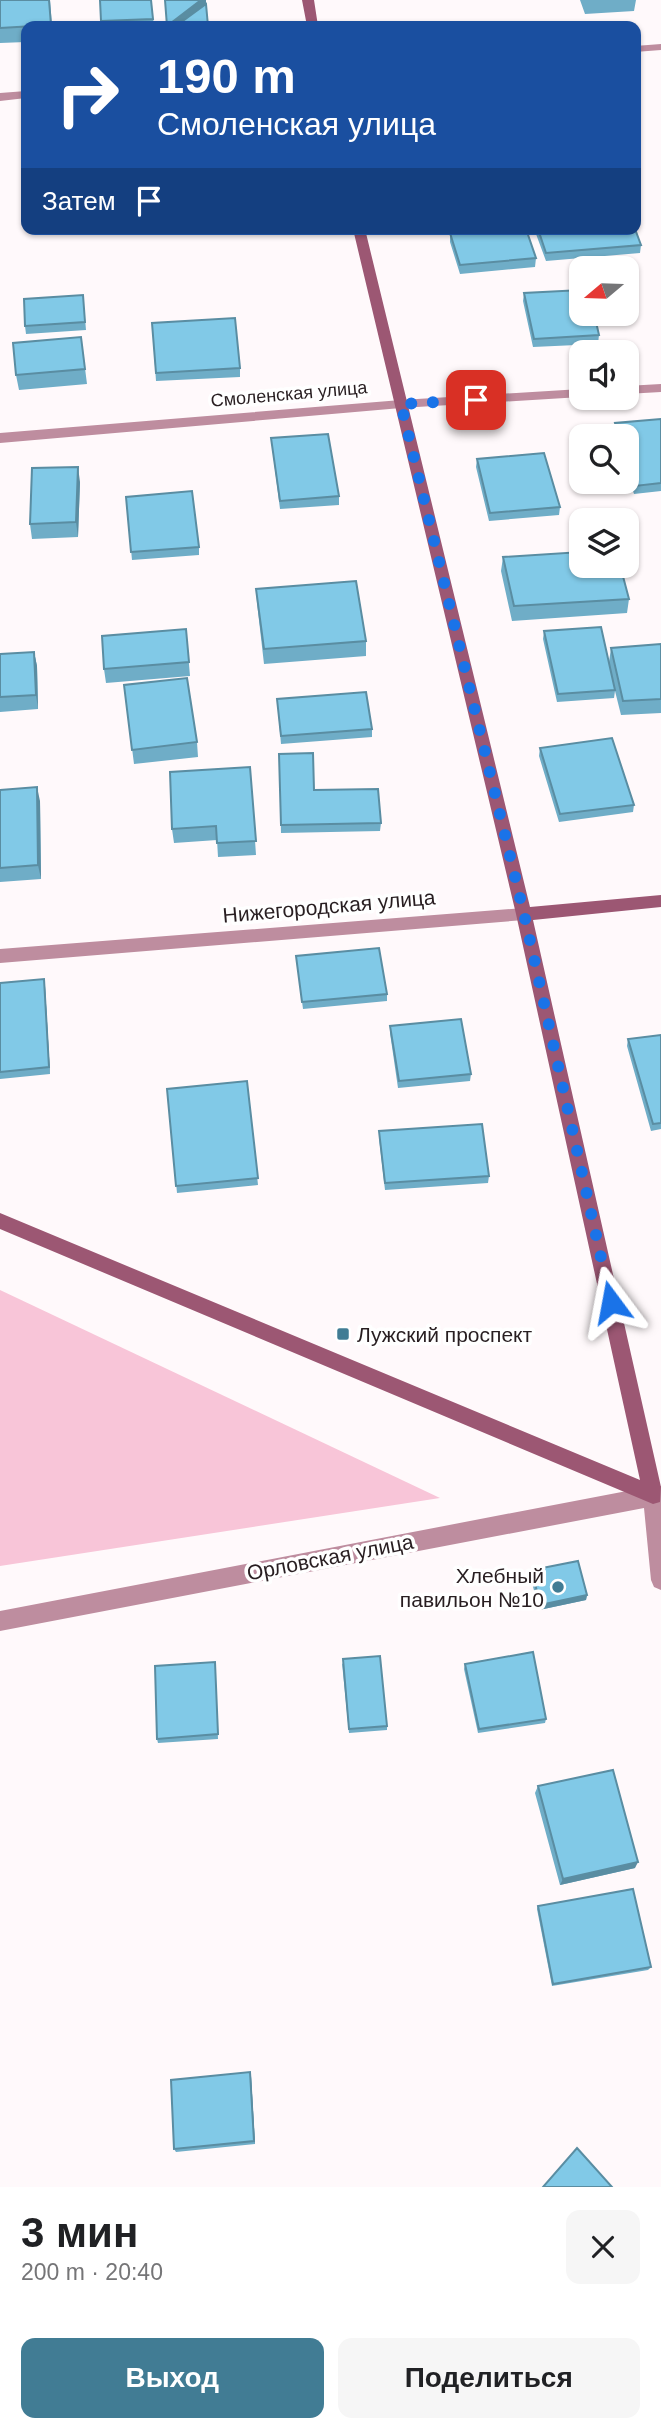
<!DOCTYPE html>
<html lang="ru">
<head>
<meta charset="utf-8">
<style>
  :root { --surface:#fff; --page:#f6f6f6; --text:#202124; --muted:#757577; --accent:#417c94 }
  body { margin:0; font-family:Helvetica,sans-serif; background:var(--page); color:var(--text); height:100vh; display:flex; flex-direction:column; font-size:26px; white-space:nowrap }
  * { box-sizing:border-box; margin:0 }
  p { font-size:23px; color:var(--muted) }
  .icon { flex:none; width:38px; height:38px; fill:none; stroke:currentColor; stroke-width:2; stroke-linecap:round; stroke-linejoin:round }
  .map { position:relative; height:2187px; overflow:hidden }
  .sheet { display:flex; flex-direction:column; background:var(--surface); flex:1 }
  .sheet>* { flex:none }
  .banner { position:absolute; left:21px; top:21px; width:620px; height:214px; border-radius:14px; box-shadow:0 2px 5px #0004; background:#1a4fa0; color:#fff; overflow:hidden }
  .needle { width:46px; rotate:251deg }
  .buttons { position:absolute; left:569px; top:256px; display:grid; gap:14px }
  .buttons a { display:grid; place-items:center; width:70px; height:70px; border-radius:14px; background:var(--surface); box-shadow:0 2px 5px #0004; font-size:35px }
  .pin { position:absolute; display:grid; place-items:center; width:60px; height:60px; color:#fff; margin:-30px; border-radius:14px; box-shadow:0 4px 10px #0006 }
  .me { position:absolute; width:77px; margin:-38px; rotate:347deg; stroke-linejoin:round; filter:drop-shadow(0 0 5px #0008) }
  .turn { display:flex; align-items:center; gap:24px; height:147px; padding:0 21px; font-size:32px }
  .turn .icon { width:91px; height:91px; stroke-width:2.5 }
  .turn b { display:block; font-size:49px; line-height:60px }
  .then { display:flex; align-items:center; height:66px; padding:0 21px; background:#0003; gap:14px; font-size:26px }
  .round { display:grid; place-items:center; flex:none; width:74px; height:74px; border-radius:14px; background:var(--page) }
  .overview { display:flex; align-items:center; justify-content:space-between; height:119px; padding:0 21px }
  h1 { font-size:42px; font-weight:600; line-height:52px }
  .primary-button { display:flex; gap:14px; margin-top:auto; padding:14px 21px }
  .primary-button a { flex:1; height:80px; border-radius:14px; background:var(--accent); color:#fff; font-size:28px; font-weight:600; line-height:80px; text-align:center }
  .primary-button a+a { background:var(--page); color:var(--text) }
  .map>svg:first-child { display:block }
  .green { fill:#f8c5d8 }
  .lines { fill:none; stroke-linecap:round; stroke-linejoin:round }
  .street { fill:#be8d9f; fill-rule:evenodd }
  .secondary { fill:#9c5773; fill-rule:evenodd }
  .wall { fill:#6fadc7 }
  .shaded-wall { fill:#5a8da2 }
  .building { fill:#81c9e7; stroke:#5a8da2; stroke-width:2 }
  .route { stroke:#1a73e8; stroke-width:12; stroke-dasharray:0 21.6 }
  .poi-dot { fill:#417c94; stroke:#fff; stroke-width:2.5 }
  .labels { text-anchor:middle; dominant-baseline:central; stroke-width:7; stroke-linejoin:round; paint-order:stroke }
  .far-street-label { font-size:18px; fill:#281e21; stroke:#fff }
  .street-label { font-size:21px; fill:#281e21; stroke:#fff }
  .poi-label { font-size:21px; fill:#281e21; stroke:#fff; text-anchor:start }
</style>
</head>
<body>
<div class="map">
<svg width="661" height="2187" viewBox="0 0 661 2187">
  <rect width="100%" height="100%" fill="#fff9fb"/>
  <path class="green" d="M0,1290L440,1498L0,1566Z"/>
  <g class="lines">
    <path class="street" d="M661,44V50L635,52V46Z
      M26,91V98L0,101V93Z
      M661,384V392L626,394V386Z
      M581,389V397L401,408L0,443V433L401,400Z
      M524,908L530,909L532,914L530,919L524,920L0,963V949Z
      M653,1486H661V1590L654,1587L651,1580L644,1508L0,1631V1611Z"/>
    <path class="secondary" d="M302,0H314L318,26H307Z
      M353,229H365L530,907L661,895V907L533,920L661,1487L660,1502L653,1504L0,1229V1213L640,1480L516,914Z"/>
  </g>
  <path class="wall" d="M0,0H50L52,26H26V42L0,43Z
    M100,0H151L154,26H101Z
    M580,0H636L634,11L585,14Z
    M536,229H635L641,245L640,253L546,261L536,234Z
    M450,233L536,258L535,267L460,274L450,242Z
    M524,293L599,335L598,344L533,347L523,301Z
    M83,295L86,330L26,334L25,326Z
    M152,323L240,368V377L156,381Z
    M81,337L87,384L19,390L16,375Z
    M661,419V491L634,494L626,470V436H615L614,431L615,423Z
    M271,438L339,496V505L280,509Z
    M477,459L560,507L559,515L489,521L476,467Z
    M80,482L78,537L32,539L30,524Z
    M126,497L199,547V555L132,560Z
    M503,557L629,599L627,613L512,621L501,571Z
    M256,589L366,641V656L264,664L257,603Z
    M186,629L190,676L106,683L104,669Z
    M544,631L609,662L611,648L661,644V713L621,715L615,691L614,698L557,702L543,639Z
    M34,652L37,666L38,709L0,712V654Z
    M124,685L197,742L198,757L134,764Z
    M277,699L372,729V737L281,744Z
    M540,748L634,805L633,812L559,822L539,756Z
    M279,754L314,790L381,823L380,831L281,833Z
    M250,767L256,855L218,857L217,840L174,843L172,829Z
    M0,790L40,801L41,879L0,882Z
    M296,956L387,994V1001L303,1009Z
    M44,979L45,986L50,1074L0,1079V983Z
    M390,1026L471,1074L470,1081L398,1088L390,1033Z
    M661,1035V1129L651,1131L627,1046L628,1039Z
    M247,1081L258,1185L177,1193L167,1089Z
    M379,1131L489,1176L488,1183L385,1190L379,1138Z
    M532,1570L587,1595L586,1600L539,1610L530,1575Z
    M215,1662L218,1739L158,1743L157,1739Z
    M342,1663L387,1726V1730L349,1733Z
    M465,1664L546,1719L545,1723L478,1733L464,1669Z
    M538,1786L635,1868L560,1885L535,1793Z
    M538,1906L651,1967L648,1970L552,1986L537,1909Z
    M251,2076L255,2144L176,2152L174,2149Z"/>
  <path class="shaded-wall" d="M201,0H206V12L187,26H167Z
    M78,467L80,482L78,537L76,522Z
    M34,652L37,666L38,709L36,695Z
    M37,787L40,801L41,879L38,865Z
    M44,979L45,986L50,1074L49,1067Z
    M587,1595L586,1600L539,1610L540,1605Z
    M638,1862L635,1868L560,1885L563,1879Z
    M250,2072L251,2076L255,2144L254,2141Z"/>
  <path class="building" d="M0,0H49L51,25L0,28Z
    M100,0H151L153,19L101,21Z
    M165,0H201L167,26Z
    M206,4L208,26H176Z
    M496,229H526L536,258L460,265L450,233Z
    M538,229H635L641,245L546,253Z
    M581,290V313H594L599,335L534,339L524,293Z
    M83,295L85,322L25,326L24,299Z
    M235,318L240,368L156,373L152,323Z
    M81,337L85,369L16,375L13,343Z
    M661,419V483L635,486L626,458V436H619L615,423Z
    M328,434L339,496L280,501L271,438Z
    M544,453L560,507L490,513L477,459Z
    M78,467L76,522L30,524L32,468Z
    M192,491L199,547L131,552L126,497Z
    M581,552V565H620L629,599L514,606L503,557Z
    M356,581L366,641L264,649L256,589Z
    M601,627L615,690L558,694L544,631Z
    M186,629L189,662L104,669L102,636Z
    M661,644V699L623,701L611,648Z
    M34,652L36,695L0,697V654Z
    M187,678L197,742L132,750L124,685Z
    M366,692L372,729L281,736L277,699Z
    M612,738L634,805L560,814L540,748Z
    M313,753L314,790L378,789L381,823L281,825L279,754Z
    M250,767L256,841L217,843L216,826L172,829L170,772Z
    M37,787L38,865L0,868V790Z
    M379,948L387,994L302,1002L296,956Z
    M44,979L49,1067L0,1072V983Z
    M461,1019L471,1074L399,1081L390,1026Z
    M661,1035V1123L653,1124L628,1039Z
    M247,1081L258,1178L176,1186L167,1089Z
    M482,1124L489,1176L385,1183L379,1131Z
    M578,1561L587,1595L540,1605L532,1570Z
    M533,1652L546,1719L479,1729L465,1664Z
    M380,1656L387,1726L349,1729L343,1659Z
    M215,1662L218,1734L157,1739L155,1666Z
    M613,1770L638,1862L563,1879L538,1786Z
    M633,1889L651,1967L553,1984L538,1906Z
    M250,2072L254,2141L174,2149L171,2080Z
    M577,2148L612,2187H543Z"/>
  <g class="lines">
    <path class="route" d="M476,400L401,404L524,914L611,1302"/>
  </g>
  <g class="poi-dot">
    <rect x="336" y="1327" width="14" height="14" rx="3.5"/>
    <circle cx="558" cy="1587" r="7"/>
  </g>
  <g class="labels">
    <g class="far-street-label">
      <text transform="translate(289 394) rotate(-5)">Смоленская улица</text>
    </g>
    <g class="street-label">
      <text transform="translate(329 906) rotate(-5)">Нижегородская улица</text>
      <text transform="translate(330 1557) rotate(-11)">Орловская улица</text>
    </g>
    <g class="poi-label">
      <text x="357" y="1334">Лужский проспект</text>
      <text x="544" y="1575" text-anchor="end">Хлебный<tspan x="544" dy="24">павильон №10</tspan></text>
    </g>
  </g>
</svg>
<div class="buttons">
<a><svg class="needle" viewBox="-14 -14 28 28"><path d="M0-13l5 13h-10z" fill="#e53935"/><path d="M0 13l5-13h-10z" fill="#757577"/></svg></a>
<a><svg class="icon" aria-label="sound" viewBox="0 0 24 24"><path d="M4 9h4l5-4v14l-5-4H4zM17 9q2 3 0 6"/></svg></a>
<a><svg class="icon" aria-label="search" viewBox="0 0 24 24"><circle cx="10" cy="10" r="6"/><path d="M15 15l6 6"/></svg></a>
<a><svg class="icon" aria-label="layers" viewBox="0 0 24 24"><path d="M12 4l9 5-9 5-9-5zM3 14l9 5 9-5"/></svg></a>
</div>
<div class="pin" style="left:476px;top:400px;background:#d93025"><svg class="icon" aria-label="arrive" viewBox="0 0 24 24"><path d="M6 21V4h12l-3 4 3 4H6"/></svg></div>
<svg class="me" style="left:611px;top:1302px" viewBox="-20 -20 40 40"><path d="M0-17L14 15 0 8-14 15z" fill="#1a73e8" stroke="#fff" stroke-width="4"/></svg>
<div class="banner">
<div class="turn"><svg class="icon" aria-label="right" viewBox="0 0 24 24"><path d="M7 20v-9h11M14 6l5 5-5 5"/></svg><div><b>190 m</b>Смоленская улица</div></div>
<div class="then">Затем<svg class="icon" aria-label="arrive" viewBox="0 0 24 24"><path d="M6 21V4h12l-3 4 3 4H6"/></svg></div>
</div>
</div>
<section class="sheet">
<div class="overview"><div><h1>3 мин</h1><p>200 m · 20:40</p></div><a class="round"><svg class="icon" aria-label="close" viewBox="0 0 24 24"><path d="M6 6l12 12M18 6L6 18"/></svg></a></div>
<div class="primary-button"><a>Выход</a><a>Поделиться</a></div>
</section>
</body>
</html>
